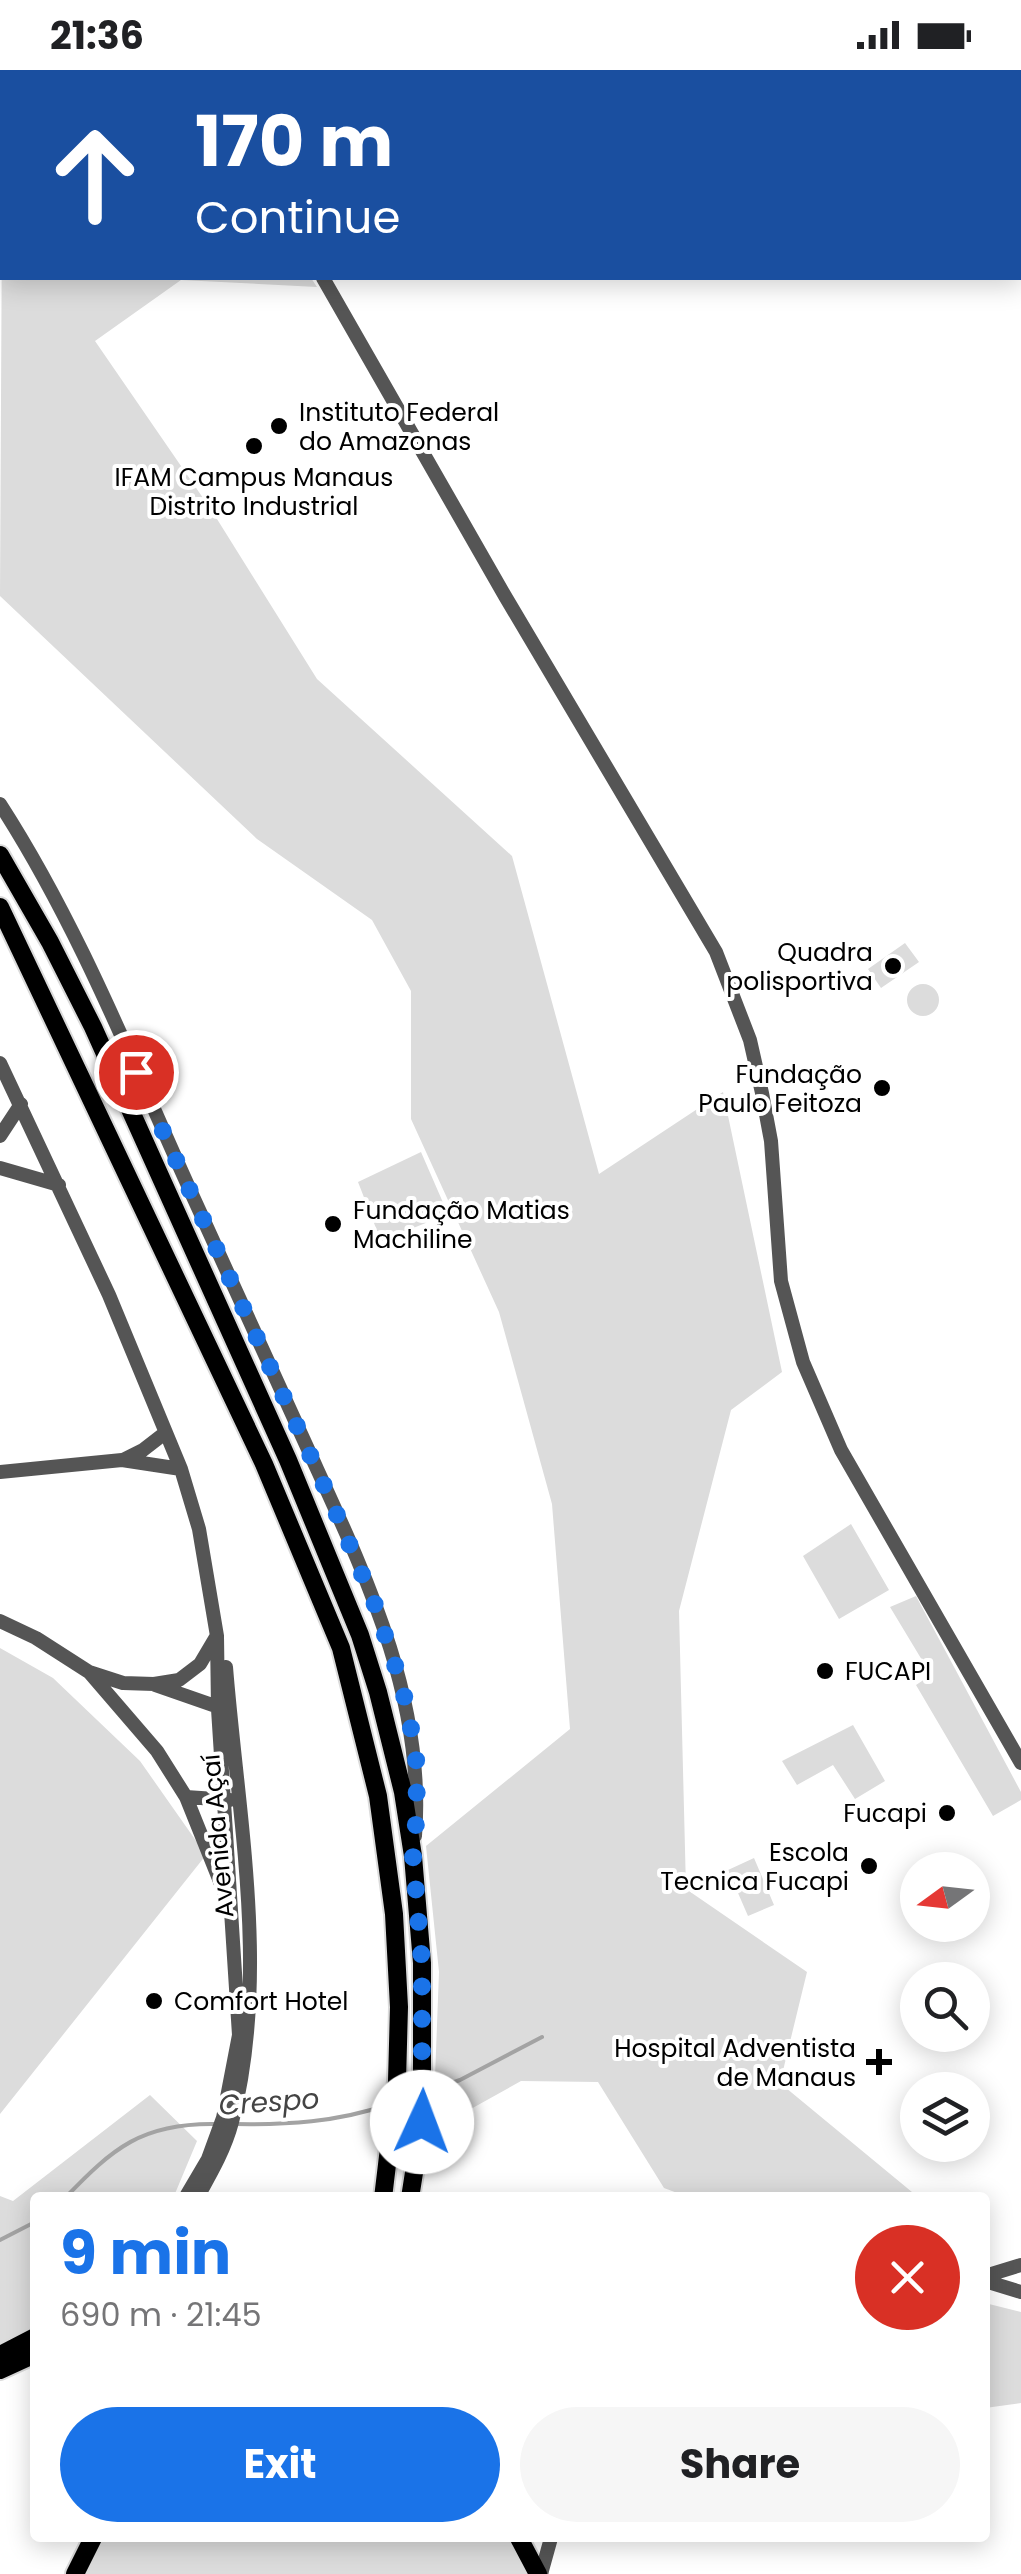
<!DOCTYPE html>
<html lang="en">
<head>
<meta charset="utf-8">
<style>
  :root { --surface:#fff; --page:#f6f6f6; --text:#202124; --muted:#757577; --accent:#1a73e8 }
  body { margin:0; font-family:Poppins,sans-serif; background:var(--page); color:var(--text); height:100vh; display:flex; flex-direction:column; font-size:38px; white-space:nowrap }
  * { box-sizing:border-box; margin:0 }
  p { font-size:32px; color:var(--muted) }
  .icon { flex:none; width:55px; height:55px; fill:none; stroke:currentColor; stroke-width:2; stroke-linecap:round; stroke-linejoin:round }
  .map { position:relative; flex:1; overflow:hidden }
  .details { position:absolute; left:30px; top:2122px; width:960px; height:350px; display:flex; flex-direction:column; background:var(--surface); border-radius:10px; box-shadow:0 5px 25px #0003 }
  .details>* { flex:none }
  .banner { position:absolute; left:0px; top:0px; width:1022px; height:210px; box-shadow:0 5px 25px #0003; background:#1a4fa0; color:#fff; overflow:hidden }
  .needle { width:65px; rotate:255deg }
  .buttons { position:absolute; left:900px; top:1782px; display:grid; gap:20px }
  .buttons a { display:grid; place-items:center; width:90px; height:90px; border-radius:50%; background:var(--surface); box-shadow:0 5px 25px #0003; font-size:50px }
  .pin { position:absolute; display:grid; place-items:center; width:85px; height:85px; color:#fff; margin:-42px; border:5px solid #fff; border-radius:50%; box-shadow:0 2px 10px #0007 }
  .me { position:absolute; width:110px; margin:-55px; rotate:2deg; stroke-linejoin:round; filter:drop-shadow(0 0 8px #0008) }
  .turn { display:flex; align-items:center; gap:35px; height:210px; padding:0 30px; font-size:45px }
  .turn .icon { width:130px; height:130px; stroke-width:2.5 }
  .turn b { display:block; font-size:70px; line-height:85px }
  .round { display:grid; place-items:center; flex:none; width:105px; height:105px; border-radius:52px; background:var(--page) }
  .headline { display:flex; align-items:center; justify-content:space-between; height:170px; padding:0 30px }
  h1 { font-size:60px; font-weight:700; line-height:75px; color:var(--accent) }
  .primary-button { display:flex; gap:20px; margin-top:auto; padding:20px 30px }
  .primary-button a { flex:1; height:115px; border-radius:60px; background:var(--accent); color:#fff; font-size:40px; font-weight:700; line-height:115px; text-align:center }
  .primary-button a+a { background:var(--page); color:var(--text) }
  .status { display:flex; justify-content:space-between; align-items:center; height:70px; padding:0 50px; background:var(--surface); direction:ltr }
  .status svg { height:28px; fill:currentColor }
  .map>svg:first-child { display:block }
  .green { fill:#dcdcdc }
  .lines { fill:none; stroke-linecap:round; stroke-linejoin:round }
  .stream { stroke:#a3a3a3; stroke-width:4 }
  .major-casing { stroke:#dbdbdb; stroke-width:22 }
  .minor { stroke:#555; stroke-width:14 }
  .major { stroke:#000; stroke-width:18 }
  .route { stroke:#1a73e8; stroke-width:18; stroke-dasharray:0 32.4 }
  .poi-dot { fill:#000; stroke:#fff; stroke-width:4 }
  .labels { text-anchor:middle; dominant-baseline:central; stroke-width:8; stroke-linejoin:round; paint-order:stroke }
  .poi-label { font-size:25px; fill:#000; stroke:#fff; text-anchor:end }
  .street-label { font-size:25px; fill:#000; stroke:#fff }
  .water-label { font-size:28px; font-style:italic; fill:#444; stroke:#fff }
</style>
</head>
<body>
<div class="status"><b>21:36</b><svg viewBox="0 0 49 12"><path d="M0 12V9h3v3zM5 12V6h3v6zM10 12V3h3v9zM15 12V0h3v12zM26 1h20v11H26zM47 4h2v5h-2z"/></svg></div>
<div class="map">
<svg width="1021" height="2504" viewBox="0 0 1021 2504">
  <rect width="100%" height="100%" fill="#fff"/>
  <path class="green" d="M2,137V208H311L317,217L181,210L95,271L212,441L317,609L512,786L599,1104L723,1022L782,1302L731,1340L679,1541L686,1819L807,1902L780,2013L918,2127H688L664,2118L598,2012L521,2011L433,2060L439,1902L426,1776L570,1659L552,1434L499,1242L411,1049V921L372,850L257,769L0,526Z
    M905,873L919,892L881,918L868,899Z
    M907 930a16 16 0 1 1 32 0a16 16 0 1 1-32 0Z
    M421,1082L448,1144L381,1171L358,1112Z
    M851,1454L889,1520L839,1549L803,1486Z
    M916,1526L1021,1722V1730L993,1746L916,1615L931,1605L890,1537Z
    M0,1578L53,1608L140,1691L206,1785L0,2044Z
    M853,1655L885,1711L855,1729L833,1695L797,1715L782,1691Z
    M754,1788L774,1835L748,1846L728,1800Z
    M150,2025L197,2071L174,2126L35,2128V2258L0,2277V2126L13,2131Z
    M985,2233L1021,2242V2333L985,2338Z
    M100,2468H509L527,2504H82Z"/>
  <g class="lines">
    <path class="stream" d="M429,2021L460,2010L542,1967
      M234,2054C287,2055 337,2052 387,2035
      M65,2128C113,2078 142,2053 215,2054
      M0,2170L35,2152"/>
    <g class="major-casing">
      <path id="major" d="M0,785L50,872L93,957L288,1390L360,1565L378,1622L403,1722L413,1786L422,1893V2052L410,2128
        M0,837L264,1394L341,1578L378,1726L394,1844L399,1937L397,2011L383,2128
        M0,2285L35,2267
        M0,2300L35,2284
        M519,2468L538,2504
        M75,2504L93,2468"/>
    </g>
    <path class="minor" d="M168,0L173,2
      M53,2L60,0
      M0,59L2,56
      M323,208L505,526L716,882L750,970L762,1023L771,1071L781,1211L803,1292L841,1380L1021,1693
      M0,734C82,861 137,1005 200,1142C235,1220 271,1298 307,1377C363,1500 426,1627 415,1766
      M0,993L109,1225L181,1399L199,1459L217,1566L218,1639L239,1965L223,2048L208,2089L185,2128
      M0,1066L21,1034
      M0,1098L59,1115
      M123,1390L143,1380L165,1363
      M0,1402L122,1390L181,1399
      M0,1551L36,1568L89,1602L123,1613L154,1614L179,1610L200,1594L216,1567
      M89,1602L157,1681L186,1727L227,1829
      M155,1615L224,1639
      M186,1727L230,1730
      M197,2128C211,2103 225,2079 232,2052C270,1904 238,1747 226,1597
      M985,2206L1021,2195
      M985,2211L1021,2222
      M541,2504L551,2468"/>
    <use href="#major" class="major"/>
  </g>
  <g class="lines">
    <path class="route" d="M136,1002L332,1433L375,1535L402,1616L416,1682L417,1742L413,1786L422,1893V2052"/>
  </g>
  <g class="poi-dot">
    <circle cx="279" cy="356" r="10"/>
    <circle cx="254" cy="376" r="10"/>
    <circle cx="893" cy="896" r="10"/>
    <circle cx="882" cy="1018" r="10"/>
    <circle cx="333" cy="1154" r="10"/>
    <circle cx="825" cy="1601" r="10"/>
    <circle cx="947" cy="1743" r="10"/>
    <circle cx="869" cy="1796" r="10"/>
    <circle cx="154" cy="1931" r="10"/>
    <path d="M874 1977h10v10h10v10h-10v10h-10v-10h-10v-10h10z"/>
  </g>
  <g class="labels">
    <g class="poi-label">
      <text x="299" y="342" text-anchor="start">Instituto Federal<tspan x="299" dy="29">do Amazonas</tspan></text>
      <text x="254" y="407" text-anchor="middle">IFAM Campus Manaus<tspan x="254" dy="29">Distrito Industrial</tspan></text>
      <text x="873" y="882">Quadra<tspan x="873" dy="29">polisportiva</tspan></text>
      <text x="862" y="1004">Fundação<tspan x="862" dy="29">Paulo Feitoza</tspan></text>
      <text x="353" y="1140" text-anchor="start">Fundação Matias<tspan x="353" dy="29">Machiline</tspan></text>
      <text x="845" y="1601" text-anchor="start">FUCAPI</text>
      <text x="927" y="1743">Fucapi</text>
      <text x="849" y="1782">Escola<tspan x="849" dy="29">Tecnica Fucapi</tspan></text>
      <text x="174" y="1931" text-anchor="start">Comfort Hotel</text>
      <text x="856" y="1978">Hospital Adventista<tspan x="856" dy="29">de Manaus</tspan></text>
    </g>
    <g class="street-label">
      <text transform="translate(218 1766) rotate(-95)">Avenida Açaí</text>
    </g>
    <g class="water-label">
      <text transform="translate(269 2032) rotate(-4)">Crespo</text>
    </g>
  </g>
</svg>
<div class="buttons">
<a><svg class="needle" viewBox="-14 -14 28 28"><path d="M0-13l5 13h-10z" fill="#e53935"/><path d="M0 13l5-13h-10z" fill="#757577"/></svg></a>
<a><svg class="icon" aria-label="search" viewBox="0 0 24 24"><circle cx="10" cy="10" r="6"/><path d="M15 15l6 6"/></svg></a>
<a><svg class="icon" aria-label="layers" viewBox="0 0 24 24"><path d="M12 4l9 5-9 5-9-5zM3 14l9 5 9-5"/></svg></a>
</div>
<div class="pin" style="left:136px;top:1002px;background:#d93025"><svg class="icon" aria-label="arrive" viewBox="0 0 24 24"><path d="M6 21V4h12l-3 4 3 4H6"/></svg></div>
<svg class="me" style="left:422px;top:2052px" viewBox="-20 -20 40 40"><circle r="19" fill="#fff"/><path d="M0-13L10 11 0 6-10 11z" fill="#1a73e8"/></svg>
<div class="banner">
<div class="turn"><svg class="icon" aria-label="ahead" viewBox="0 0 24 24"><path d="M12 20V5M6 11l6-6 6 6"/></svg><div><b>170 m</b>Continue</div></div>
</div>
<section class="details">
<div class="headline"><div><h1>9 min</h1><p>690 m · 21:45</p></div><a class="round" style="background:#d93025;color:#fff"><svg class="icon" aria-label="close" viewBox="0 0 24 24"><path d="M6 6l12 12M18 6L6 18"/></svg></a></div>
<div class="primary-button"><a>Exit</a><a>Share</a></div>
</section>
</div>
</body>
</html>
